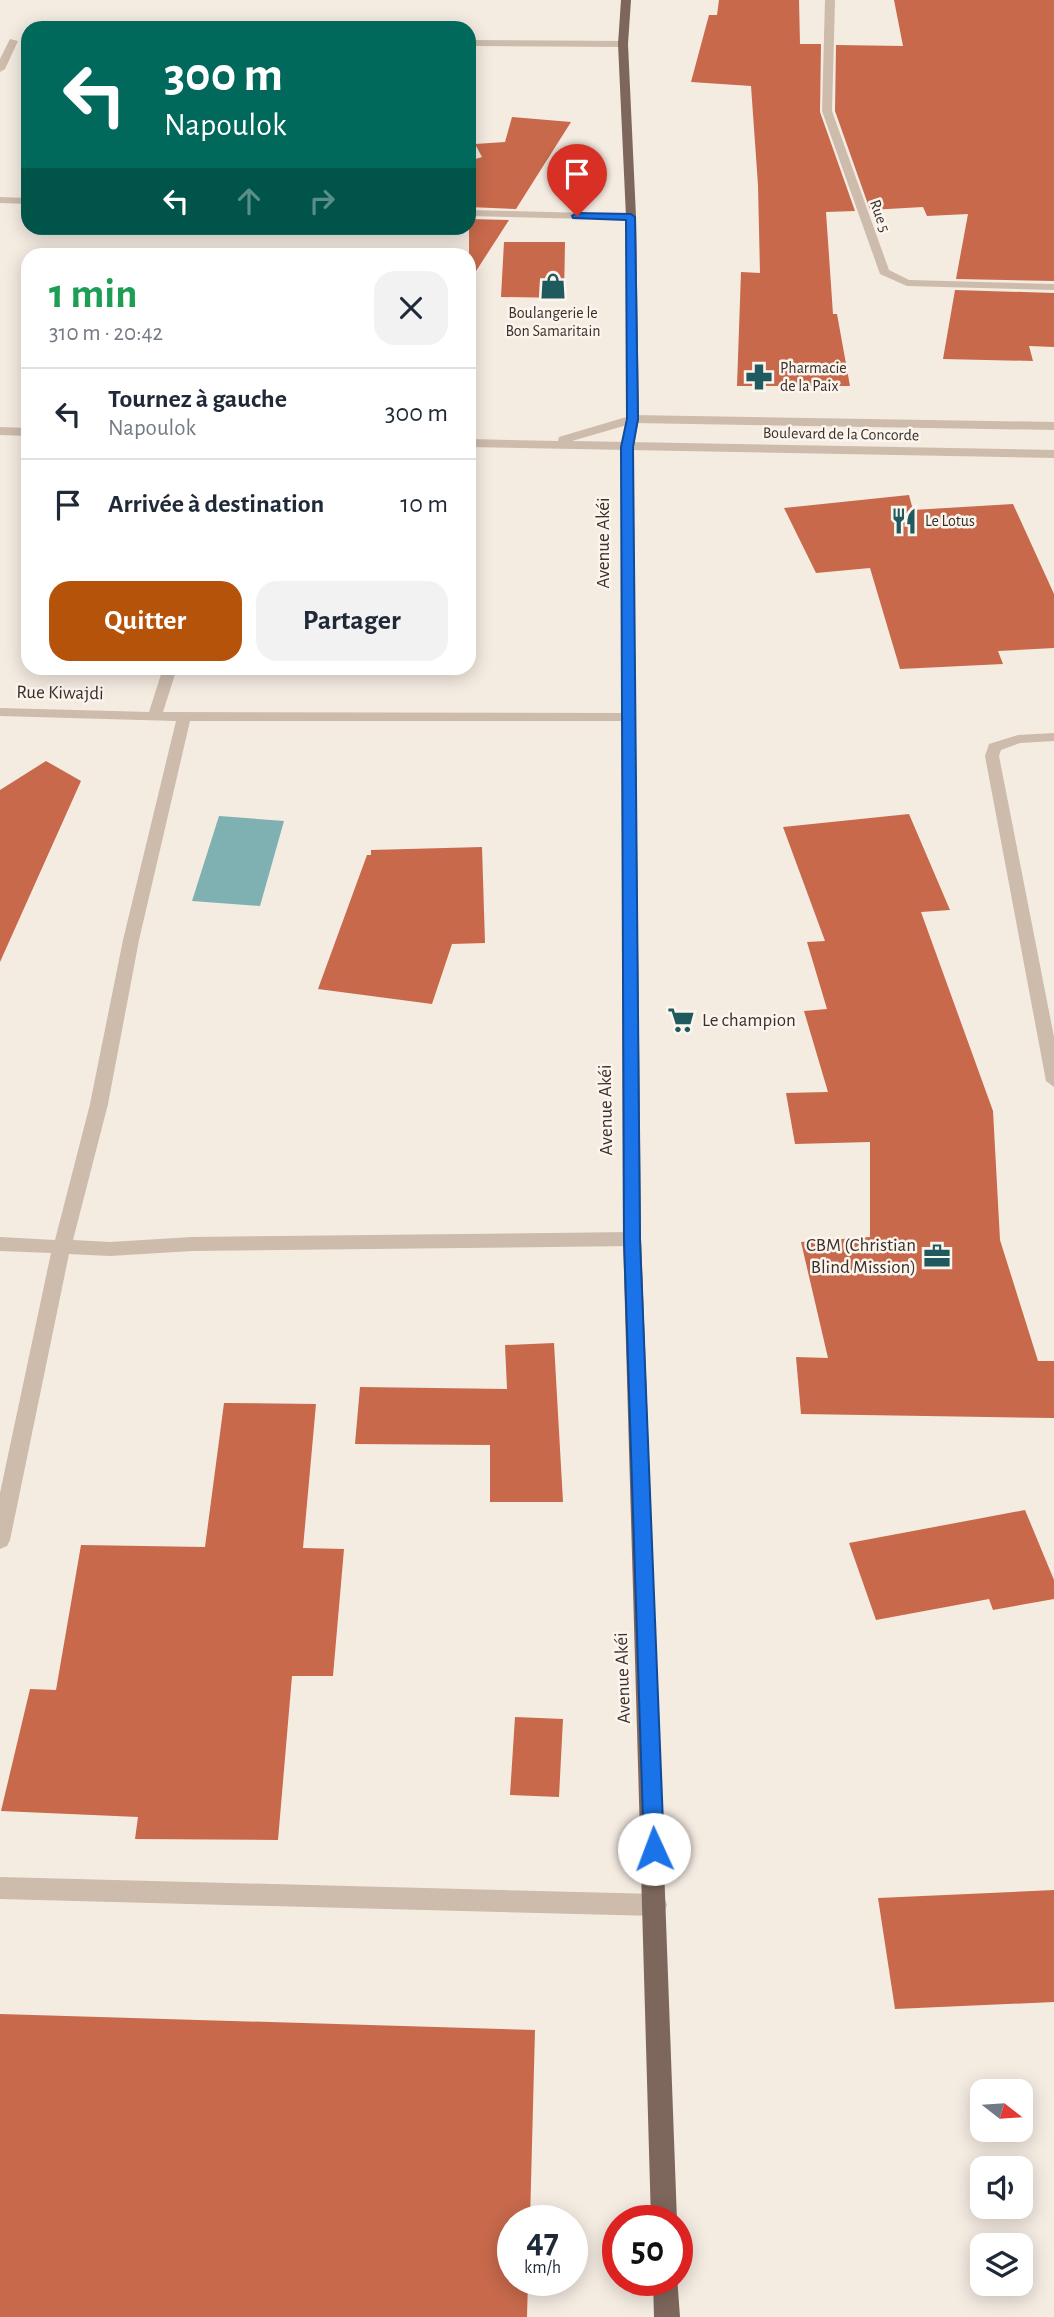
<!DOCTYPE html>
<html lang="fr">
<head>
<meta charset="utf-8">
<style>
  :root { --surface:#fff; --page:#f2f2f3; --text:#1f2937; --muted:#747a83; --line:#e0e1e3; --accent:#b45309 }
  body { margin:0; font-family:"Alegreya Sans",sans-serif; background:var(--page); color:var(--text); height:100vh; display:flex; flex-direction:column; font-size:26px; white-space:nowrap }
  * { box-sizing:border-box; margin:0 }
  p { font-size:23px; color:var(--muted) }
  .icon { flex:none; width:38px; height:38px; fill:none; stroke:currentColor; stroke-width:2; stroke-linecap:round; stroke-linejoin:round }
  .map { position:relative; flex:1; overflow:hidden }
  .sheet { position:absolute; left:21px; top:248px; width:455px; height:427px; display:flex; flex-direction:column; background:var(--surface); border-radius:21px; box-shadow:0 4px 18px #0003 }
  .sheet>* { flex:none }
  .guide { position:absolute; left:21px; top:21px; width:455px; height:214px; border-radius:21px; box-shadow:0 4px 18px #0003; background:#00695c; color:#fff; overflow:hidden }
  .needle { width:46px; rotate:107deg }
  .controls { position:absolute; left:970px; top:2079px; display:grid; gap:14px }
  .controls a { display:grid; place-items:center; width:63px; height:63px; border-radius:14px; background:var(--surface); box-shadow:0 4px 18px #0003; font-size:35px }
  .speed { position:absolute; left:497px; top:2205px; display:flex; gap:14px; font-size:35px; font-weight:700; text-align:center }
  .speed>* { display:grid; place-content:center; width:91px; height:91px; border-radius:50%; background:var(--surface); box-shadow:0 4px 18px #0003; line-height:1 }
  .speed small { font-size:18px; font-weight:400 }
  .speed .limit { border:10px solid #d22; background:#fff; color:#111 }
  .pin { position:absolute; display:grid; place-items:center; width:60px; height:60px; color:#fff; margin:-72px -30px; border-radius:50% 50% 50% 0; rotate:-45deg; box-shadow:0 0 7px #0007 }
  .pin .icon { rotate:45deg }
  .me { position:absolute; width:77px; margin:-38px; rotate:358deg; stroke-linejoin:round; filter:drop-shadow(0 0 5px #0008) }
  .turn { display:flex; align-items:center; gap:24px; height:147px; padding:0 28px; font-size:32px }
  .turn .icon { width:91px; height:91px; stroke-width:2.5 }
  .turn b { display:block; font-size:49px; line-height:60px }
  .lanes { display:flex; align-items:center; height:66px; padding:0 28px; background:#0003; justify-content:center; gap:35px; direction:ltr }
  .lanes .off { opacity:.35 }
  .round { display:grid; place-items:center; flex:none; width:74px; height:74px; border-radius:21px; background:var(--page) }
  .headline { display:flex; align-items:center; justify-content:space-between; height:119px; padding:0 28px }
  h1 { font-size:42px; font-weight:600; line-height:52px; color:#1e9e55 }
  .action { display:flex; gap:14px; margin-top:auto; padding:14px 28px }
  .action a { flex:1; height:80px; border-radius:21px; background:var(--accent); color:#fff; font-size:28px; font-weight:600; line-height:80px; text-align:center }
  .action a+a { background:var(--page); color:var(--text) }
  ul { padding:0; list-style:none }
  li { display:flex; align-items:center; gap:21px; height:91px; padding:0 28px; border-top:2px solid var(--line) }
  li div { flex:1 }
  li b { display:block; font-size:26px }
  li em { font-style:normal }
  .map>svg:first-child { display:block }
  .water { fill:#7fb0b2 }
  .building { fill:#c8694b }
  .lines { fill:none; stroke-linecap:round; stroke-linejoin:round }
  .minor { fill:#cdbbac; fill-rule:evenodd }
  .major { fill:#7d675c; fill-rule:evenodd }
  .route { fill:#1a73e8; stroke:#114b97; stroke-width:2 }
  .labels { text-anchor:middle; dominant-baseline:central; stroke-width:5; stroke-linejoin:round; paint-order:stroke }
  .far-street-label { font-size:16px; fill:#3b302b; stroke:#fbf5ee }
  .far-poi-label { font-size:16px; fill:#3b302b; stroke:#fbf5ee; text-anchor:start }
  .street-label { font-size:19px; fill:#3b302b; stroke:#fbf5ee }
  .poi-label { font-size:19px; fill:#3b302b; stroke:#fbf5ee; text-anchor:start }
</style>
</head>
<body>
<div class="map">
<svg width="1054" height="2317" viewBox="0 0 1054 2317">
  <rect width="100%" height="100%" fill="#f4ebe1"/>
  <path class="water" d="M219,816L284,821L260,906L192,901Z"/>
  <path class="building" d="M719,0H799L800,44H821L820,112L855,211L826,212L833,314H837L850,386H737L741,272L760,273L758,185L751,86L691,82L709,15H717Z
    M894,0H1054V281L956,279L968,214L927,216L923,207L870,210L835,111L836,45L903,46Z
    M512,117L571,122L516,209L469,207V161L482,157L475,144L505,142Z
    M469,219L509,220L469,282Z
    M504,242H565L564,298L501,297Z
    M955,290L1054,293V347L1029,346L1033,361L943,359Z
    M909,495L913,510L1013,504L1054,594V648L998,651L1003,664L900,669L870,568L816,573L784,508Z
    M46,761L81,781L0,962V790Z
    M909,814L950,910L921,912L993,1111L1000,1240L1038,1361H1054V1418L801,1414L796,1357L828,1358L801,1242L870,1237V1142L795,1144L786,1093L828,1092L804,1011L827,1009L807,942L825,941L783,827Z
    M482,847L485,943L452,944L432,1004L318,989L367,855H371V850Z
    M554,1343L563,1502H490V1445L355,1444L360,1387L507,1389L505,1345Z
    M224,1403L316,1404L303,1548L344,1549L333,1676H292L278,1840L135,1839L138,1817L1,1811L30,1689L56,1690L81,1545L205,1547Z
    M1025,1510L1054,1580V1599L993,1610L989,1599L876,1620L849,1543Z
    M515,1717L563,1719L559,1797L510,1795Z
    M1054,1890V2002L895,2009L878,1898Z
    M0,2014L535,2030L530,2221H513V2280H528L527,2317H0Z"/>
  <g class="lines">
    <path class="minor" d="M825,0H835L832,111L889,270L909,280L1054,284V290L907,286L880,274L822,111Z
      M10,39L18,41L5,69L0,72V59Z
      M469,40L623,41L628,44L623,47L469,46Z
      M0,197L28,198V204L0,203Z
      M469,210L631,214L636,217L631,220L469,216Z
      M633,415L1054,422V430L634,423L572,441L1054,450V458L469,447V439L558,441L559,437Z
      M0,427L28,428V436L0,435Z
      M163,668H177L163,712L627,713L634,717L627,721H190L139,940L108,1104L73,1240L110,1242L192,1237L632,1232L638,1234L641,1239L638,1244L632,1246L192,1251L110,1256L69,1254L10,1540L7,1546L0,1549V1493L51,1253L0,1251V1237L55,1240L90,1104L123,940L176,721L0,716V708L149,712Z
      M1054,733V741L1020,743L1001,750L999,756L1054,1037V1087L1046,1081L985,756L989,744L1018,735Z
      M0,1877L656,1894L664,1897L667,1905L664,1913L656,1916L0,1899Z"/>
    <path class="major" d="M621,0H631L628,44L636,217L639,419L633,447L641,1239L677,2221H651L623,1239L621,447L627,419L626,217L618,44Z
      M677,2276L680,2317H654L653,2280H677Z"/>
  </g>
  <path class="route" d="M577,213L631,214L635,217L638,419L633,447L640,1239L664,1849L661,1856L654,1859L647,1856L644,1849L624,1239L621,447L627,419L626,220L573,218L572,216Z"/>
  <defs>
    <g id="shop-bare" transform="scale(2.1)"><path d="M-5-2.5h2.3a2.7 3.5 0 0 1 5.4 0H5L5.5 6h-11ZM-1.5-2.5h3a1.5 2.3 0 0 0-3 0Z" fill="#1f5a5e" stroke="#fbf5ee" stroke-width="2.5" paint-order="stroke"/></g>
    <g id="pharmacy-bare" transform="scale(2.1)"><path d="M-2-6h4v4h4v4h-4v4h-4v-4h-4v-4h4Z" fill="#1f5a5e" stroke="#fbf5ee" stroke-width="2.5" paint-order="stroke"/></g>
    <g id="restaurant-bare" transform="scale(2.1)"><path d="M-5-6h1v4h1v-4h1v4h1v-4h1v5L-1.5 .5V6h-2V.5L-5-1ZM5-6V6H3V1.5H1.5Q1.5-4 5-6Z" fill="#1f5a5e" stroke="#fbf5ee" stroke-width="2.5" paint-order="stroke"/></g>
    <g id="supermarket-bare" transform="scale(2.1)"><path d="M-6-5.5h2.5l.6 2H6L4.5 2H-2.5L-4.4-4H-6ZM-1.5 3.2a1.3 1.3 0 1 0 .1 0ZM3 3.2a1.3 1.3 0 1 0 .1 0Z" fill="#1f5a5e" stroke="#fbf5ee" stroke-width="2.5" paint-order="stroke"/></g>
    <g id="office-bare" transform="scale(2.1)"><path d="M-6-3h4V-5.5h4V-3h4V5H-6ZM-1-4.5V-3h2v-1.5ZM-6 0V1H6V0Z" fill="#1f5a5e" stroke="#fbf5ee" stroke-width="2.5" paint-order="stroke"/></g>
  </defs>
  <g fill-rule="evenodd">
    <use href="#shop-bare" x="553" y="286"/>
    <use href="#pharmacy-bare" x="759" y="377"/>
    <use href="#restaurant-bare" x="904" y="521"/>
    <use href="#supermarket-bare" x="681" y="1020"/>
    <use href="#office-bare" x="937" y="1256"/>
  </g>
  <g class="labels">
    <g class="far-street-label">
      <text transform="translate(880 216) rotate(71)">Rue 5</text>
      <text transform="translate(841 434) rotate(1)">Boulevard de la Concorde</text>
    </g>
    <g class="far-poi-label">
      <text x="553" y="313" text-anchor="middle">Boulangerie le<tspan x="553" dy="18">Bon Samaritain</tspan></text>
      <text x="780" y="368">Pharmacie<tspan x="780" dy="18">de la Paix</tspan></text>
      <text x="925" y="521">Le Lotus</text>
    </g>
    <g class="street-label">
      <text transform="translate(603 543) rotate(-90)">Avenue Akéi</text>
      <text transform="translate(60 693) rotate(1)">Rue Kiwajdi</text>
      <text transform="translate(606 1110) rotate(-91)">Avenue Akéi</text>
      <text transform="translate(623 1678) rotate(-92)">Avenue Akéi</text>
    </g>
    <g class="poi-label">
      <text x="702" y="1020">Le champion</text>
      <text x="916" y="1245" text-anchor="end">CBM (Christian<tspan x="916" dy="22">Blind Mission)</tspan></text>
    </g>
  </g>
</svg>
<div class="controls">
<a><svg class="needle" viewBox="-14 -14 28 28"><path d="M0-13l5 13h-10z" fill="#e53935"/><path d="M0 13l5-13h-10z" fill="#747a83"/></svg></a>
<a><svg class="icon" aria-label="sound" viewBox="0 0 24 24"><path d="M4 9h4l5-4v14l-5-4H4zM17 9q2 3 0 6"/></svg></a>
<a><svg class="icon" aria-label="layers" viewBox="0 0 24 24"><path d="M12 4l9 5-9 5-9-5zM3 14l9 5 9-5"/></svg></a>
</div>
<div class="speed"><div>47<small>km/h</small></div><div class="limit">50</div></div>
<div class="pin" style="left:577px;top:216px;background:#d93025"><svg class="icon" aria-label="arrive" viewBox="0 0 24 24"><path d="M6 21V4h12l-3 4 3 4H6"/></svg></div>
<svg class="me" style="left:654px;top:1849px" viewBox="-20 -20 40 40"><circle r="19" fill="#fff"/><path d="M0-13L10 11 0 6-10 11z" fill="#1a73e8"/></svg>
<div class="guide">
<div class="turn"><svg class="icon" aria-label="left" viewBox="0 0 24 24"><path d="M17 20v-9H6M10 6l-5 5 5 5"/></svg><div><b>300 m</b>Napoulok</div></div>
<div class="lanes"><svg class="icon" aria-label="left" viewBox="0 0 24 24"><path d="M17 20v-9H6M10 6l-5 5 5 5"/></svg><svg class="icon off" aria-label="ahead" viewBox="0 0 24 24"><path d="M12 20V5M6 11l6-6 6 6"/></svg><svg class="icon off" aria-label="right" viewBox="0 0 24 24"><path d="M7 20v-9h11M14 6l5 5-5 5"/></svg></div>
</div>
<section class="sheet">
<div class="headline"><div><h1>1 min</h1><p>310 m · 20:42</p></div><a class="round"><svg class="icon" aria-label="close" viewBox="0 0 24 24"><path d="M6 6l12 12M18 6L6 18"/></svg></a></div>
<ul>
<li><svg class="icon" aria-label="left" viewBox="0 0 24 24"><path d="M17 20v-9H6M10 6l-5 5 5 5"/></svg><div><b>Tournez à gauche</b><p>Napoulok</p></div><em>300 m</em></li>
<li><svg class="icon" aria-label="arrive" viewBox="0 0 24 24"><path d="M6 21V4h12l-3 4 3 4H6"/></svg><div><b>Arrivée à destination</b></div><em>10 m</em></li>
</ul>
<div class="action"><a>Quitter</a><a>Partager</a></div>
</section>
</div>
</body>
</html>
